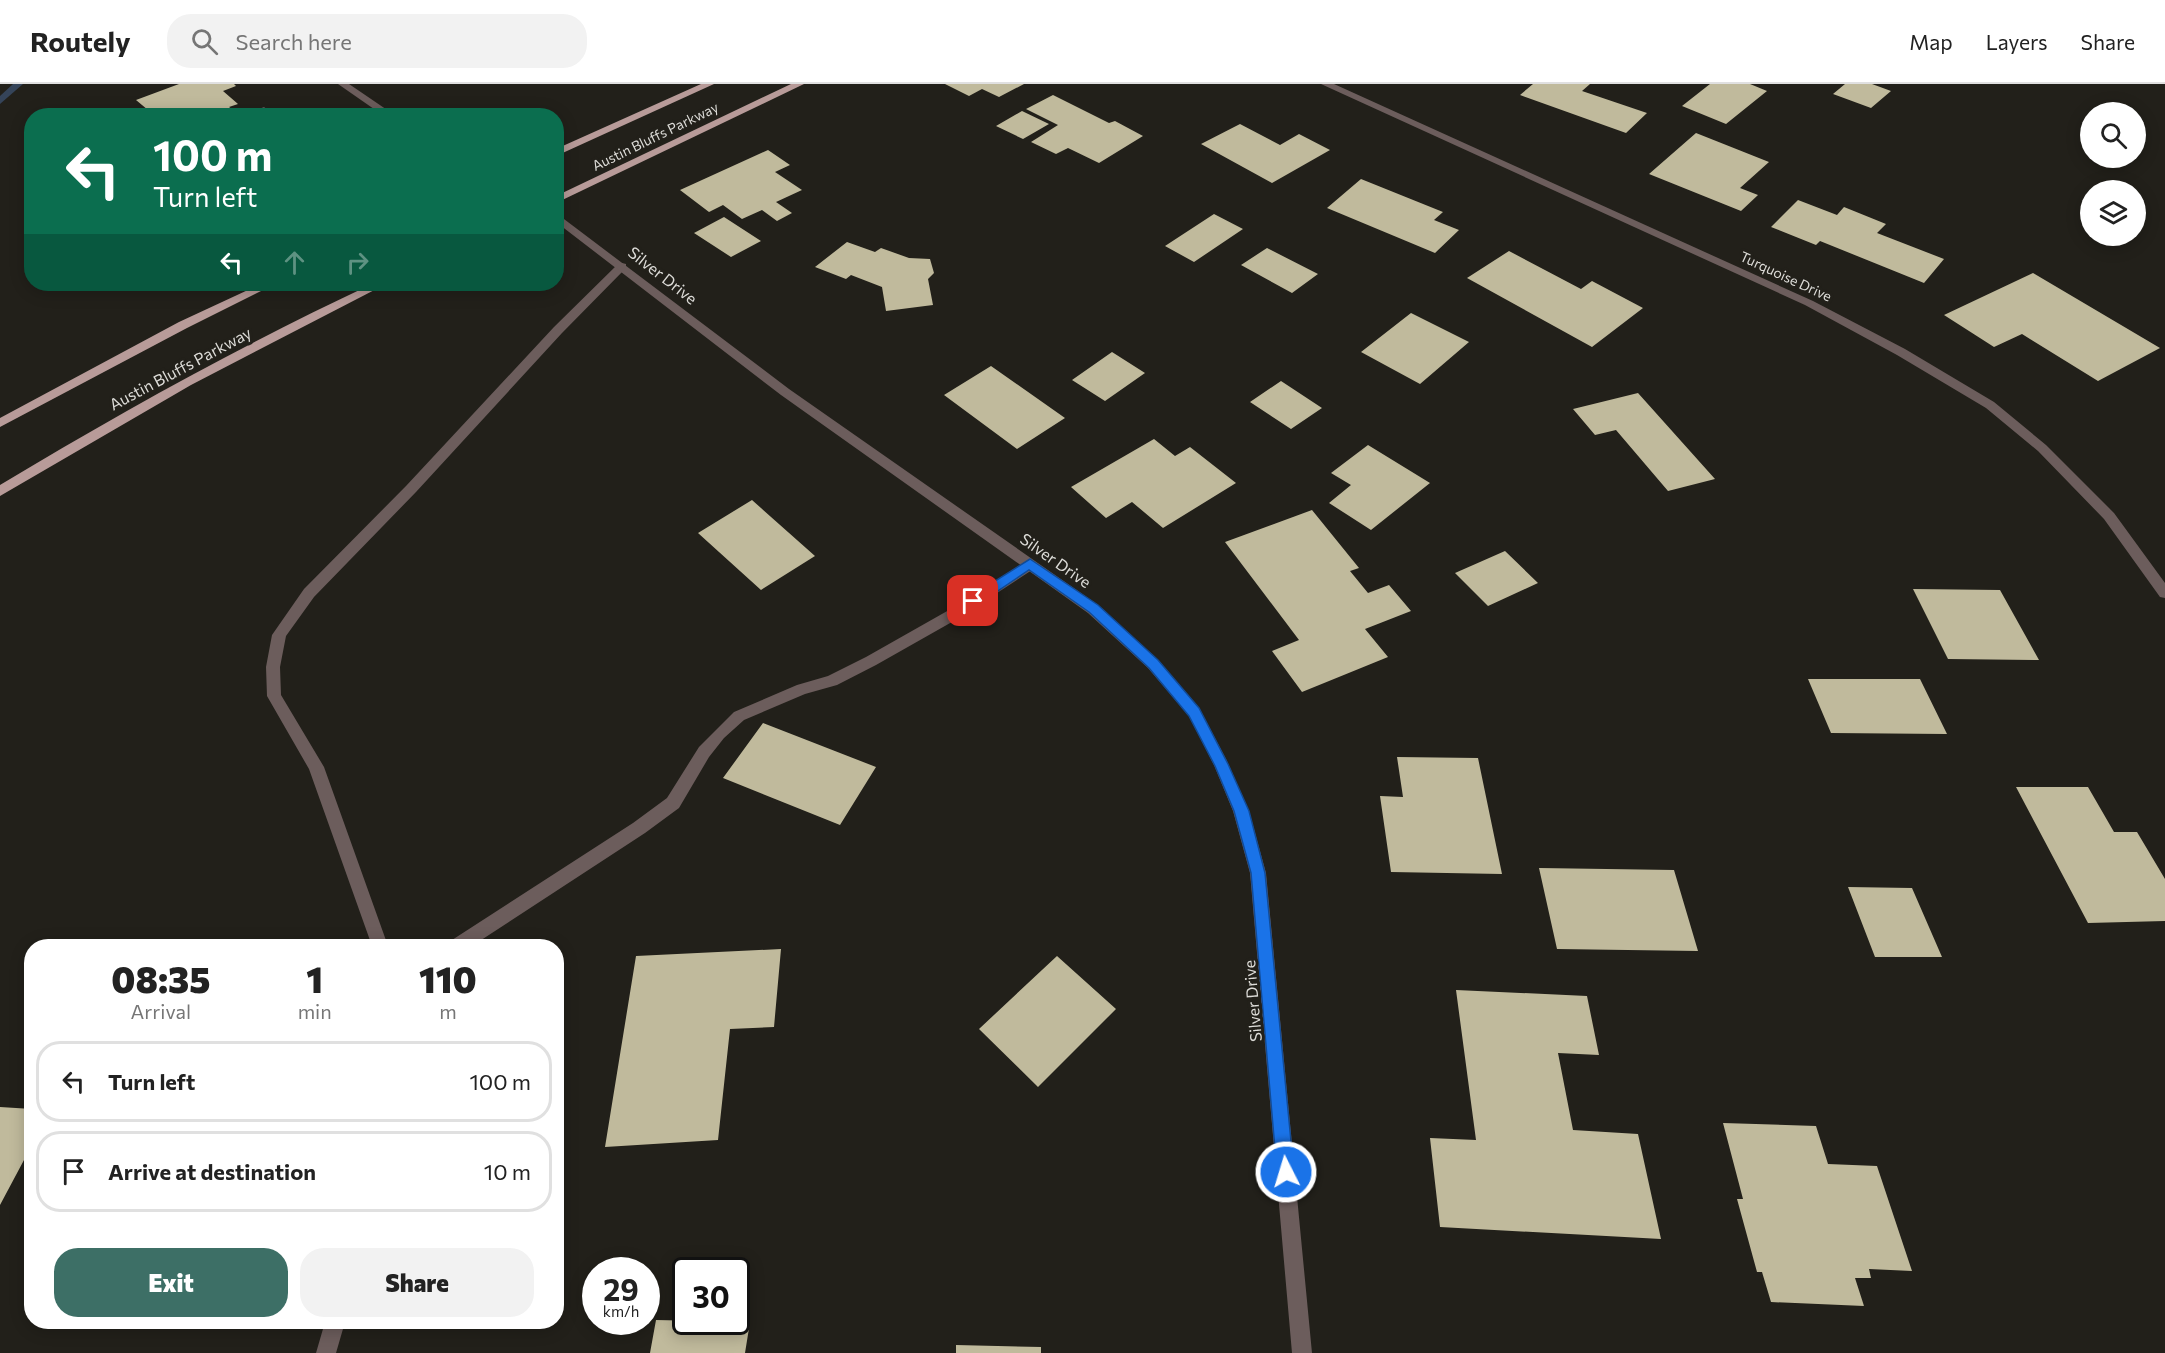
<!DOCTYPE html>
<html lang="en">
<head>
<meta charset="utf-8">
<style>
  :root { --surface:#fff; --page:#f2f2f2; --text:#222; --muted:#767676; --line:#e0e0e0; --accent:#3d6f66 }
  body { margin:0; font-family:Commissioner,sans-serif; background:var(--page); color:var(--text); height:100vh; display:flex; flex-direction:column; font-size:22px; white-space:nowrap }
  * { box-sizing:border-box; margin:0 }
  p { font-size:20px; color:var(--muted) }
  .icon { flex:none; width:33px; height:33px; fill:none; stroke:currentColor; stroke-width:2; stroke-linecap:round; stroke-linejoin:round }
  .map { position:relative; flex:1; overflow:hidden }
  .drawer { position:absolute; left:24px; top:855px; width:540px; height:390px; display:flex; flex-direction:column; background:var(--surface); border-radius:24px; box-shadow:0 3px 15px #0003 }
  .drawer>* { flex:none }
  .banner { position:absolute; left:24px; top:24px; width:540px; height:183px; border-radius:24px; box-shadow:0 3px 15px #0003; background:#0b6e4f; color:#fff; overflow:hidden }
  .fabs { position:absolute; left:2080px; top:18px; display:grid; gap:12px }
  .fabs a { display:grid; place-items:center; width:66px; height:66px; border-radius:50%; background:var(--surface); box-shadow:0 3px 15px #0003; font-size:30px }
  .speed { position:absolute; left:582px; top:1173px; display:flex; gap:12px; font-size:30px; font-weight:700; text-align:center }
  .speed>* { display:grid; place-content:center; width:78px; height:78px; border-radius:50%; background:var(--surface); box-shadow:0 3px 15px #0003; line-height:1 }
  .speed small { font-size:15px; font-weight:400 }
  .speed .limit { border:3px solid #111; border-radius:9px; background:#fff; color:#111 }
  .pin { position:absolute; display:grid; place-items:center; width:51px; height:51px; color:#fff; margin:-26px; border-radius:12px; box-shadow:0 3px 9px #0006 }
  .me { position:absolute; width:66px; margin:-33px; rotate:355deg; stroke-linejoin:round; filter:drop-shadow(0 0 4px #0008) }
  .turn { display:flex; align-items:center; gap:21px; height:126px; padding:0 30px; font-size:27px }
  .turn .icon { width:78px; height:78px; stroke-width:2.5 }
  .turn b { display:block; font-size:42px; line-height:51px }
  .lanes { display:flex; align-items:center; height:57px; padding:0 30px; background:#0003; justify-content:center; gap:30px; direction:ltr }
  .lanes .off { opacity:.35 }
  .eta { display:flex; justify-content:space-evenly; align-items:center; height:102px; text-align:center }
  .eta b { font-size:36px; font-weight:800; line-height:42px }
  .button { display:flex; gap:12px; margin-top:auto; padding:12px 30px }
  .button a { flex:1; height:69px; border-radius:24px; background:var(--accent); color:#fff; font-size:24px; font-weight:800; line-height:69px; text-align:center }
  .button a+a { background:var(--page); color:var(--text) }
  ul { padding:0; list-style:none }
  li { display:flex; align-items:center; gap:18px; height:81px; margin:0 12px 9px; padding:0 18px; border:3px solid var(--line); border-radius:24px }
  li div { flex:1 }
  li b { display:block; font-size:22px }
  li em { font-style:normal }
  header { display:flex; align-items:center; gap:36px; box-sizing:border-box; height:84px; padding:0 30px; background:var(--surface); border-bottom:2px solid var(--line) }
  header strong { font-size:28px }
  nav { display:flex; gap:33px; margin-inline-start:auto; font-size:21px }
  .search { width:420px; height:54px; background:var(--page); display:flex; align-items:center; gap:15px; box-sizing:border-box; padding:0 21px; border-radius:24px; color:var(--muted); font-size:22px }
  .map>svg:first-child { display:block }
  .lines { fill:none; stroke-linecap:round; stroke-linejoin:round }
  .stream { fill:#354459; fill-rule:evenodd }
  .building { fill:#c0ba9c }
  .lane { fill:#6c5d5c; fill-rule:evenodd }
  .street { fill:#6c5d5c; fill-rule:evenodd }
  .primary { fill:#b89b99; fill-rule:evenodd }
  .route { fill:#1a73e8; stroke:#114b97; stroke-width:1.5 }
  .labels { text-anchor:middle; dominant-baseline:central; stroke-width:6; stroke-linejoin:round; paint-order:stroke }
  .far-street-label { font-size:14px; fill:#dddcd8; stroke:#22201a }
  .street-label { font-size:16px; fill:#dddcd8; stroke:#22201a }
</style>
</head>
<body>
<header>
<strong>Routely</strong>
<div class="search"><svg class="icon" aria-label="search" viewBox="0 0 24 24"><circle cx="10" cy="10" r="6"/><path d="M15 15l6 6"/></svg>Search here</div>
<nav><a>Map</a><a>Layers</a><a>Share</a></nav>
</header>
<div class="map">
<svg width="2165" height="1269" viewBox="0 0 2165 1269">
  <rect width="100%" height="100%" fill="#22201a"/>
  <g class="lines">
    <path class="stream" d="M13,0H23L0,20V12Z"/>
  </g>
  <path class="building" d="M179,0H234L236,2L223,7L238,20L229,23L233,26L219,32H135L148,26L136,16Z
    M945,0H1024L999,13L982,5L969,12Z
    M1533,0H1590L1582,7L1647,29L1626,49L1520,11Z
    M1710,0H1750L1767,7L1726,40L1682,22Z
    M1845,0H1872L1891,7L1871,24L1833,10Z
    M1053,11L1109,39L1115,37L1143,52L1099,79L1068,64L1056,70L1031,58L1058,41L1026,25Z
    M1022,27L1049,40L1023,55L996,42Z
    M1240,40L1280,61L1299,50L1330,66L1272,99L1201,60Z
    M1696,49L1769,78L1740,104L1758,111L1741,127L1649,90Z
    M768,66L790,81L775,88L802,106L776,118L792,129L777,137L762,126L742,135L723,121L709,128L680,106Z
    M1361,95L1443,128L1434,136L1459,146L1435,169L1327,124Z
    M1798,116L1837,131L1844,123L1886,140L1877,149L1944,175L1924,199L1820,157L1816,161L1771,143Z
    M1214,130L1243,145L1194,178L1165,162Z
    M724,133L761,157L731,173L694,149Z
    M847,158L875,168L881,164L909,174L930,175L934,189L928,195L933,221L886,227L882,203L851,191L846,195L815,183Z
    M1267,164L1318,190L1292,209L1241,181Z
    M1509,167L1581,205L1592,197L1643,224L1592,263L1467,194Z
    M2033,189L2160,264L2098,297L2022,250L1994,263L1944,231Z
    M1411,229L1469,258L1420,300L1361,268Z
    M1112,268L1145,289L1105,317L1072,296Z
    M991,282L1065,334L1017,365L944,311Z
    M1281,297L1322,324L1291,345L1250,318Z
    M1638,309L1715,395L1668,407L1616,346L1595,351L1573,325Z
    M1154,355L1175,372L1190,363L1236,399L1163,444L1132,418L1106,434L1071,403Z
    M1368,361L1430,399L1371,446L1329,419L1351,401L1331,389Z
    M752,416L815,472L761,506L698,449Z
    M1312,426L1359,484L1350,487L1368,509L1389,501L1411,527L1365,545L1388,573L1302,608L1272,567L1299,556L1225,458Z
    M1505,467L1538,499L1488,522L1455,489Z
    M1913,505L2000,506L2039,576L1948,575Z
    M1808,595H1920L1947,650L1831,649Z
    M763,639L876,683L840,741L723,694Z
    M1397,673L1478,674L1502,790L1391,788L1380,712L1403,713Z
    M2016,703H2088L2114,748H2137L2165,795V837L2088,839Z
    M1539,784L1674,786L1698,867L1557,865Z
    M1848,803L1912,804L1942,873H1875Z
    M781,865L774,943L730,945L718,1056L605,1063L636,872Z
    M1057,872L1116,925L1038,1003L979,945Z
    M1456,906L1587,912L1599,971L1558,969L1573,1046L1638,1050L1661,1155L1440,1143L1430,1054L1476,1056Z
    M0,1023L32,1025V1061L0,1121Z
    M1723,1039L1816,1042L1828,1080L1877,1082L1912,1187L1869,1185L1871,1194H1855L1864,1222L1771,1218L1762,1188H1757L1737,1115H1743Z
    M656,1236L750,1238L745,1269H650Z
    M956,1261L1041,1263V1269H956Z"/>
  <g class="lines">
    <path class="lane" d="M338,0H349L396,32H384Z
      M264,23L275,32H245L247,30Z
      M102,26L110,32H99L97,29Z
      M622,179L626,180V184L562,249L416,408L314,513L286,552L280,583L281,611L324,683L388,862H372L309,685L267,612L266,583L272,551L304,505L406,402L554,243L618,180Z
      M1030,475L1037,480L1035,484L959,534L876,581L837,601L805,610L744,636L724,654L709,673L679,724L645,749L472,862H450L452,856L633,739L667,714L699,663L734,628L797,601L828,592L866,573L949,526Z
      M325,1238H345L336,1269H316Z"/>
    <path class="street" d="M1321,0H1334L1813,217L1905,265L1994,318L2046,361L2114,429L2165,499V514L2160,513L2104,435L2038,367L1986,324L1897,271L1805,221Z
      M556,129L789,305L1098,521L1158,576L1199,624L1226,675L1249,727L1266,789L1312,1269H1292L1250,789L1233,727L1214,681L1189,632L1148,584L1088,529L781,311L556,138Z"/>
    <path class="primary" d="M701,0H714L556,72V65Z
      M791,0H804L556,119V112Z
      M261,200H275L187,244L0,343V334L179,238Z
      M372,200H386L191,301L0,412V401C121,328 244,260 372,200Z"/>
  </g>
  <path class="route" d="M1030,475L1098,521L1158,576L1199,624L1228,680L1249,727L1265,789L1294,1088L1292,1095L1286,1097L1280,1095L1277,1088L1251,789L1234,727L1215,682L1189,632L1149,584L1089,528L1029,486L977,521H968L966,517L968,514Z"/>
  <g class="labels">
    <g class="far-street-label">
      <text transform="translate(655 52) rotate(-26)">Austin Bluffs Parkway</text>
      <text transform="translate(1786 192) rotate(25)">Turquoise Drive</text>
    </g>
    <g class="street-label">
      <text transform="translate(663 191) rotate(38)">Silver Drive</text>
      <text transform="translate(180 284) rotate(-28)">Austin Bluffs Parkway</text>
      <text transform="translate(1056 476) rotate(35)">Silver Drive</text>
      <text transform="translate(1252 917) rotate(-95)">Silver Drive</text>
    </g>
  </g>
</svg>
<div class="fabs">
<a><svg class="icon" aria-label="search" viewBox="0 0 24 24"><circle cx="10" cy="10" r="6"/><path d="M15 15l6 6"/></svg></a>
<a><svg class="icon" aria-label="layers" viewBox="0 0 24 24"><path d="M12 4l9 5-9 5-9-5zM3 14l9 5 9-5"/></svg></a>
</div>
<div class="speed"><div>29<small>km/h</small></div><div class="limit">30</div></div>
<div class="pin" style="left:973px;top:517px;background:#d93025"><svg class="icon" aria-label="arrive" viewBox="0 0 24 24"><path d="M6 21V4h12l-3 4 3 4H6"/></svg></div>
<svg class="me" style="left:1286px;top:1088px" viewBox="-20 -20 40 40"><circle r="17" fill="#1a73e8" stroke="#fff" stroke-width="3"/><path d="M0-11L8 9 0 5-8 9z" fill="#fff"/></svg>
<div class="banner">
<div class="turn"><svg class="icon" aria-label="left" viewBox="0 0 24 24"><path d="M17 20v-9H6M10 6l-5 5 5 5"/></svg><div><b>100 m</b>Turn left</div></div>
<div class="lanes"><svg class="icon" aria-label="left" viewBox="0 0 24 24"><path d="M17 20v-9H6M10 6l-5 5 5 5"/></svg><svg class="icon off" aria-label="ahead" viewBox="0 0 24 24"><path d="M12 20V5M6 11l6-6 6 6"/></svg><svg class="icon off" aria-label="right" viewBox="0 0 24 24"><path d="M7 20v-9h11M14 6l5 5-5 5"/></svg></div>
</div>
<section class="drawer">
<div class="eta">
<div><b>08:35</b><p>Arrival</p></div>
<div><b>1</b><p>min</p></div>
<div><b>110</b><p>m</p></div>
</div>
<ul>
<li><svg class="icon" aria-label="left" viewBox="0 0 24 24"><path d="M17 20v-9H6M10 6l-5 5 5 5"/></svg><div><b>Turn left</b></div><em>100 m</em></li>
<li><svg class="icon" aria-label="arrive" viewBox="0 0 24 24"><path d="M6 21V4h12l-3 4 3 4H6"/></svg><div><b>Arrive at destination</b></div><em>10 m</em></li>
</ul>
<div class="button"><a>Exit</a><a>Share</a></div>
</section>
</div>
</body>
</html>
